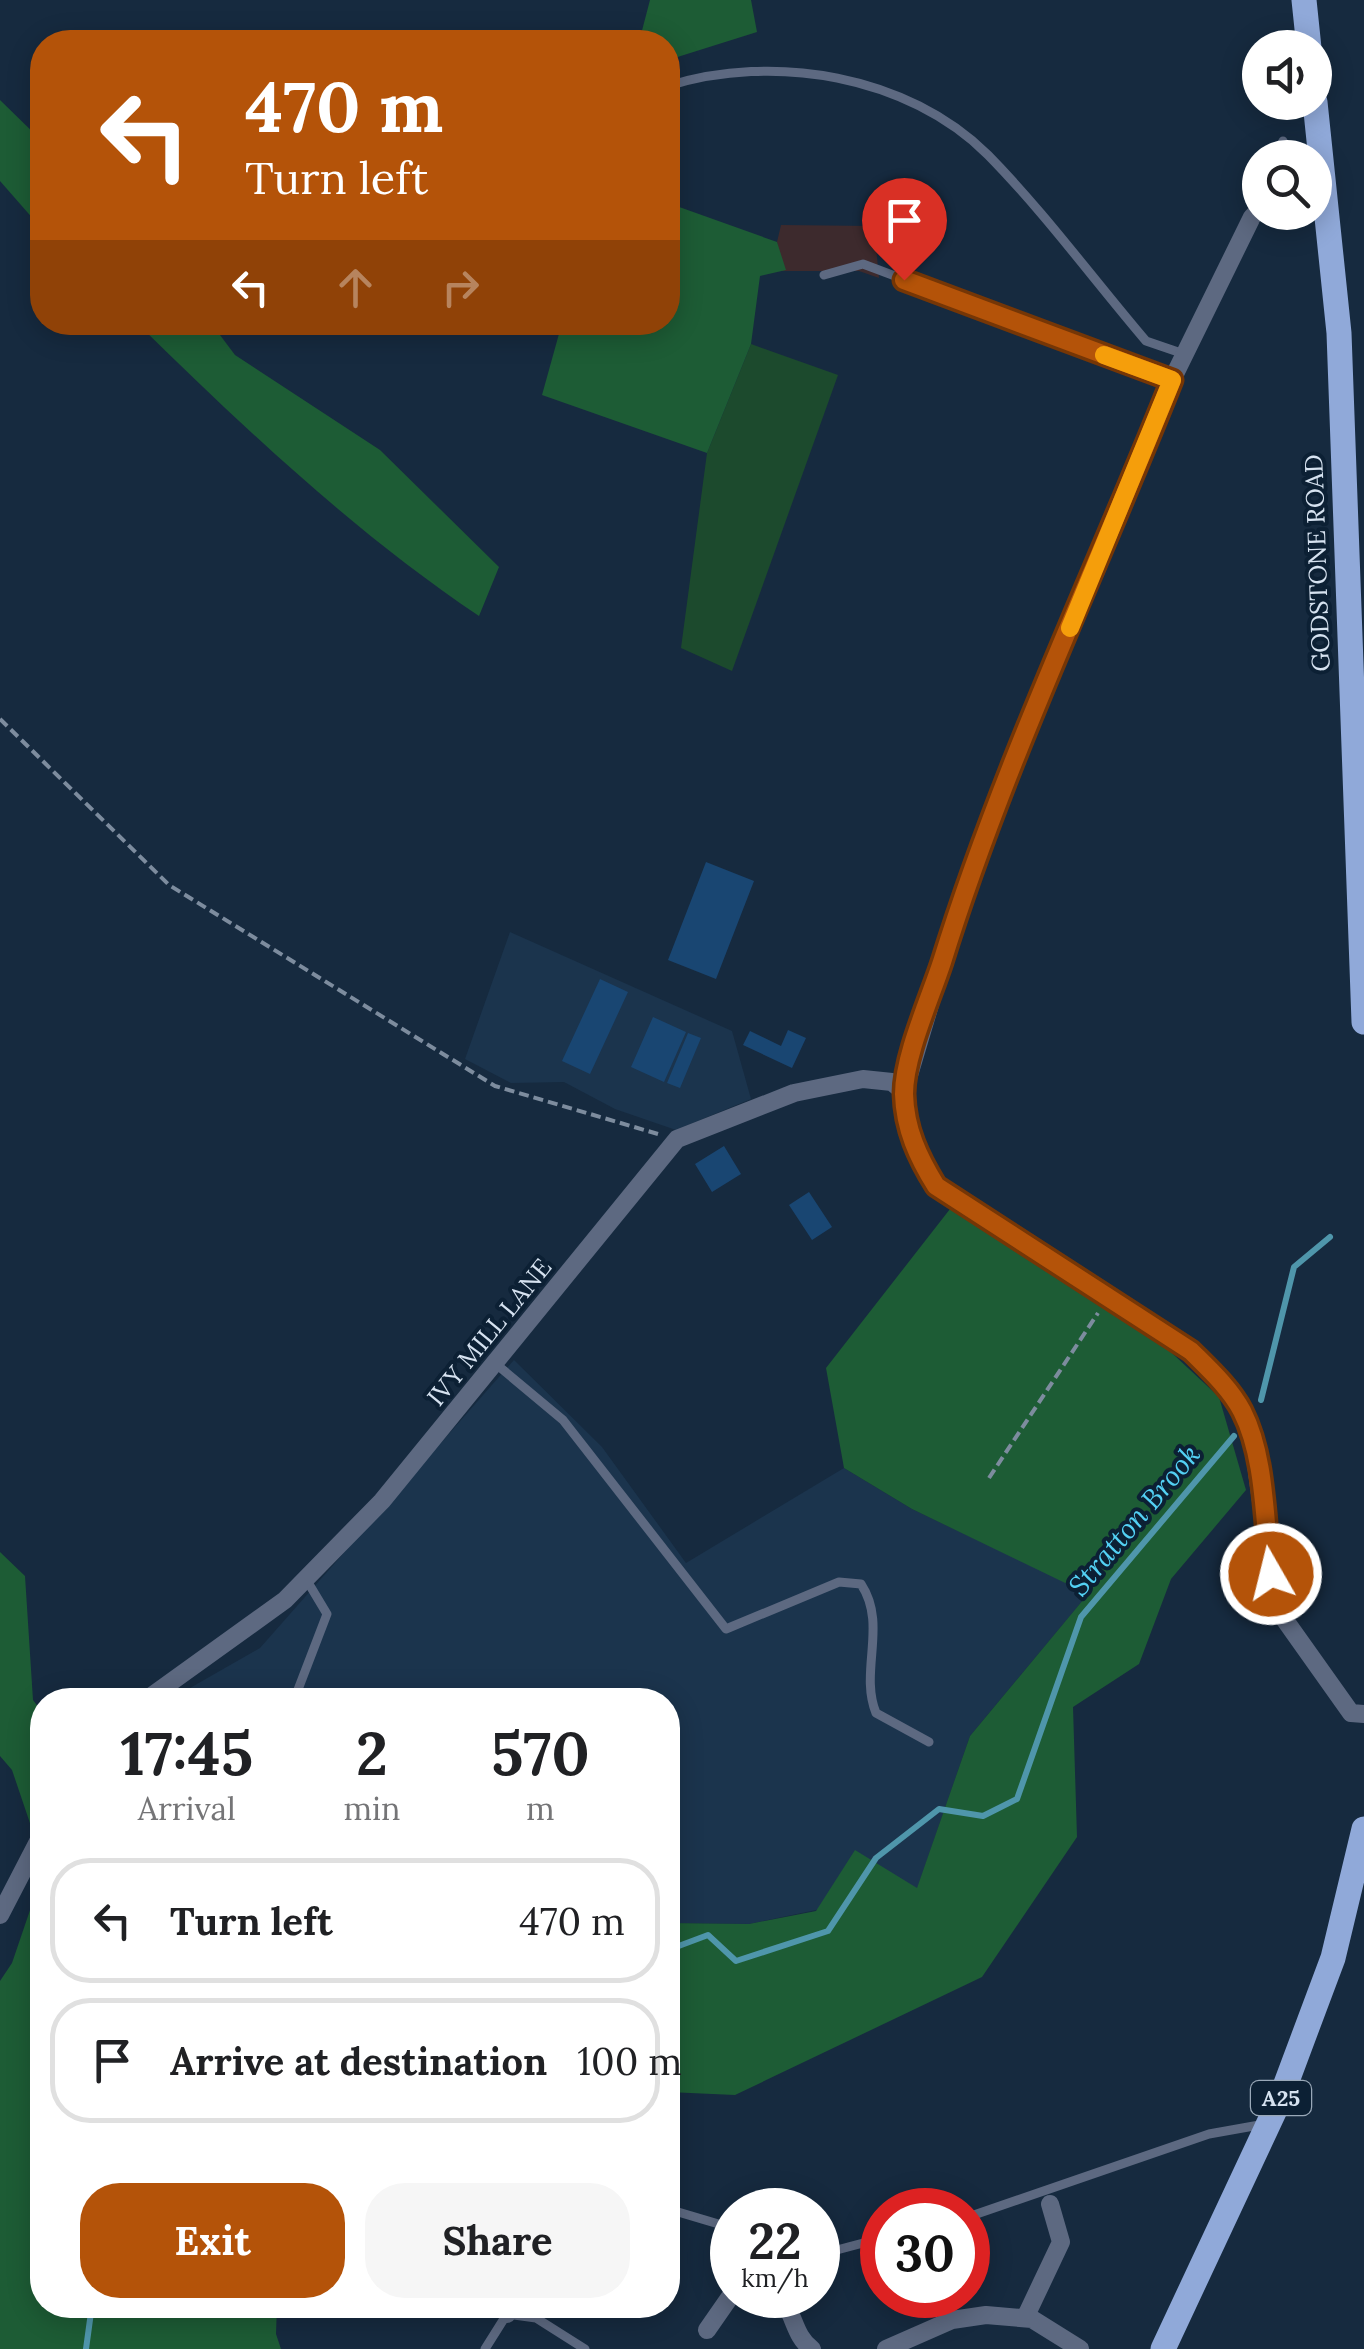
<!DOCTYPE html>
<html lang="en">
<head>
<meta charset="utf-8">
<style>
  :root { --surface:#fff; --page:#f6f6f6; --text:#202124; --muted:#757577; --line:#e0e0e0; --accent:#b45309 }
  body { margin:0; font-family:Lora,serif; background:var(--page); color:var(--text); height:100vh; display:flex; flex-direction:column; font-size:38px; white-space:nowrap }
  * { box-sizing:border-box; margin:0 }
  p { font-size:32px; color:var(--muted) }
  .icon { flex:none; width:55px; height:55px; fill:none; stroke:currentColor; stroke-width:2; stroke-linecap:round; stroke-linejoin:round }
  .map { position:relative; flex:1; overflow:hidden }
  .sheet { position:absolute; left:30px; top:1688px; width:650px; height:630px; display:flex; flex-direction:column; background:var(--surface); border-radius:40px; box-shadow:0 5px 25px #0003 }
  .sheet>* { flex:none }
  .hud { position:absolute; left:30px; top:30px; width:650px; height:305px; border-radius:40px; box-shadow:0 5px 25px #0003; background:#b45309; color:#fff; overflow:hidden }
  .fabs { position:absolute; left:1242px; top:30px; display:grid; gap:20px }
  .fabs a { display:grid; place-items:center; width:90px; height:90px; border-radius:50%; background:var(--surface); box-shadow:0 5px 25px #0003; font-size:50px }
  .speed { position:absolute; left:710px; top:2188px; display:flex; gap:20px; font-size:50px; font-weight:700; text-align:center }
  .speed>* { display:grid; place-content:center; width:130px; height:130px; border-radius:50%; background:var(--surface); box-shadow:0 5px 25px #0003; line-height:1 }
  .speed small { font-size:25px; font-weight:400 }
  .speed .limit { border:15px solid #d22; background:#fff; color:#111 }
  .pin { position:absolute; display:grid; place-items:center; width:85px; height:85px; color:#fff; margin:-102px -42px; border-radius:50% 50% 50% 0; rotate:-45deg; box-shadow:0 0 10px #0007 }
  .pin .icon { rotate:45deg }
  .me { position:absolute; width:110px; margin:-55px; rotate:352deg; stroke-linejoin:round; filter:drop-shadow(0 0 8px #0008) }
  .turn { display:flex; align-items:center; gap:35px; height:210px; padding:0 50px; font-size:45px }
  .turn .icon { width:130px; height:130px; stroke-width:2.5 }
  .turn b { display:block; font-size:70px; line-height:85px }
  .lanes { display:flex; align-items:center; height:95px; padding:0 50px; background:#0003; justify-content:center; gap:50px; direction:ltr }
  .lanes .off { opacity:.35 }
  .eta { display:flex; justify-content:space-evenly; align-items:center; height:170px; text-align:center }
  .eta b { font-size:60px; font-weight:800; line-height:70px }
  .cta { display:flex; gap:20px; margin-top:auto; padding:20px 50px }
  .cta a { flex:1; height:115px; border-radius:40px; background:var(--accent); color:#fff; font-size:40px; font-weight:800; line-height:115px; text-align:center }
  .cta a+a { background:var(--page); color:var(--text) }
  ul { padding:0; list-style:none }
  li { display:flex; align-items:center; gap:30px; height:125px; margin:0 20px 15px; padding:0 30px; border:5px solid var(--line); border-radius:40px }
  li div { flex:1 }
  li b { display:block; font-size:38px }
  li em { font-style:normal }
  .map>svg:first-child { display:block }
  .commercial { fill:#3d2a2d }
  .built { fill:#1b344d }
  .green { fill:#1c4a2d }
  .forest { fill:#1d5c35 }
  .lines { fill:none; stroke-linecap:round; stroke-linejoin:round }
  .stream { stroke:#4f96ab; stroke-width:6 }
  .building { fill:#194672 }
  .path { stroke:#7d8c9e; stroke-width:4; stroke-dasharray:10 5; stroke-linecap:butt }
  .lane { stroke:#5d6981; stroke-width:9 }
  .street { stroke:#5d6981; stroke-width:18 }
  .primary { stroke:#90a9d9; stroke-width:25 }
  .route-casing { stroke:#753606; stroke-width:25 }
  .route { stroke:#b45309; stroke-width:18 }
  .slow { stroke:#f59e0b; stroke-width:18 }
  .labels { text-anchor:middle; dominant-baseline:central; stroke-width:8; stroke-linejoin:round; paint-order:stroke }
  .shield { fill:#0c2034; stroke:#99a8b8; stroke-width:2.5 }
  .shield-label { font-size:22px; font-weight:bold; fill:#d6e2f0 }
  .street-label { font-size:25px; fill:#d6e2f0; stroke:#0c2034 }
  .water-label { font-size:28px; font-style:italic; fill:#53d1f4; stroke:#0c2034 }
</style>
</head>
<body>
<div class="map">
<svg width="1364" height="2349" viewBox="0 0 1364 2349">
  <rect width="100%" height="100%" fill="#162a3f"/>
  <path class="commercial" d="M781,225L874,226L879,278L859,271H782L777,242Z"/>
  <path class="built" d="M510,932L732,1031L751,1099L676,1130L615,1109L564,1082L511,1083L465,1059Z
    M514,1360L602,1447L686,1563L844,1468L912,1509L1089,1593L970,1736L917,1889L749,1924L668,1923V1700H169L260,1648Z"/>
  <path class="green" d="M751,344L838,375L732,671L681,648L707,453Z"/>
  <path class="forest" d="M650,0H751L757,32L668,60V42H639Z
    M0,100L42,141V229L0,181Z
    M668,203L777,242L786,270L760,276L751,344L707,453L542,395L562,323L668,322Z
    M137,323H211L235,355L380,450L499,567L479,616C354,532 244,428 137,323Z
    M950,1209L1158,1340L1219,1397L1246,1490L1171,1579L1139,1664L1073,1707L1077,1837L982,1977L735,2095L668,2092V1923L749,1924L816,1911L855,1850L917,1888L970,1736L1088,1594L912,1509L844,1468L826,1368Z
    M0,1552L25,1576L33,1700L42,1712V1816L33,1832L12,1770L0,1756Z
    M42,1875V2305H277L276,2334L281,2349H0V1981L12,1963Z"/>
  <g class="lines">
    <path class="stream" d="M1261,1400L1294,1267L1330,1237
      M668,1950L708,1935L736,1961L828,1931L876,1858L939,1809L983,1816L1017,1799L1081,1617L1234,1436
      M86,2349L92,2305"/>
  </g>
  <path class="building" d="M706,862L754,881L716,979L668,960Z
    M600,979L628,992L590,1074L562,1061Z
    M653,1017L686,1032L664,1082L631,1067Z
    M788,1030L806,1038L792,1068L743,1045L750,1031L781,1046Z
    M688,1033L701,1038L680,1088L667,1083Z
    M724,1146L741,1174L712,1192L695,1164Z
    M809,1192L832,1227L812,1240L789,1205Z"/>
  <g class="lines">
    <path class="path" d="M0,719L169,885L495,1086L658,1134
      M989,1478L1098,1313"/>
    <path class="lane" d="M668,86C773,53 908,75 988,155C1044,212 1094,280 1146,341L1184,354
      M1276,158L1283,141
      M824,275L863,264L1172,380
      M496,1364L563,1420L726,1629L839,1582L861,1584C888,1625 859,1671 876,1713L929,1742
      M294,1700L327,1614L306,1579
      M668,2209L732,2228
      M968,2217L1209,2134L1265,2124
      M818,2255L882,2238
      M485,2349L507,2314L536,2318L585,2349"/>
    <path class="street" d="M1260,209L1252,217L1172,380L1098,566L1016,748L954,924L904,1092L914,1151L936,1185L1191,1351L1220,1380L1242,1411L1253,1442L1275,1606L1351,1713L1364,1714
      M146,1700L285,1600L382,1501L677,1139L794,1093L863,1079L892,1082L904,1092
      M0,1915L42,1834
      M777,2295C795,2309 792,2335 812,2349
      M504,2305L507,2314
      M1025,2318L1061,2242L1050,2204
      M707,2330L732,2294
      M886,2349L952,2320L986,2315L1032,2319L1080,2349"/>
    <path class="primary" d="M1304,0L1309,48
      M1315,102L1339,333L1364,1022
      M1163,2349L1281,2097L1333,1958L1364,1829"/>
  </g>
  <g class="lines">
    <g class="route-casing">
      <path id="route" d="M904,280L1172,380C1095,574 1004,762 942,962C930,999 904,1056 904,1094C905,1129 918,1157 936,1186L1191,1351C1209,1369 1230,1388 1242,1411C1266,1458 1264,1523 1271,1574"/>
    </g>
    <use href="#route" class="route"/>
    <path class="slow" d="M1070,628L1172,380L1104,355"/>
  </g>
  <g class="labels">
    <rect class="shield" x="1251" y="2081" width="60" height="34" rx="8"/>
    <g class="shield-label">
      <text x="1281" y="2098">A25</text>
    </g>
    <g class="street-label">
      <text transform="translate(1317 563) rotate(-92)">GODSTONE ROAD</text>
      <text transform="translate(489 1332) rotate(-51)">IVY MILL LANE</text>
    </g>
    <g class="water-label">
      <text transform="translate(1134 1520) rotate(-50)">Stratton Brook</text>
    </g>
  </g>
</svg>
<div class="fabs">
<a><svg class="icon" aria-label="sound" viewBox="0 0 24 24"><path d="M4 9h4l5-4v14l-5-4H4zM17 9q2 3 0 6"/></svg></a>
<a><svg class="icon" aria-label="search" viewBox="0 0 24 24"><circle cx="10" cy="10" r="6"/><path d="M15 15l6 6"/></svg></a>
</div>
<div class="speed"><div>22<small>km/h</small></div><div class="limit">30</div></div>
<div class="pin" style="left:904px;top:280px;background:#d93025"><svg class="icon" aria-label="arrive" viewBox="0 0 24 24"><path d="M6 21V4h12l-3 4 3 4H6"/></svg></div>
<svg class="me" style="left:1271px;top:1574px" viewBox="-20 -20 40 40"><circle r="17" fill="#b45309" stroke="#fff" stroke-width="3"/><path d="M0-11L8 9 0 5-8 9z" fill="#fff"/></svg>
<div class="hud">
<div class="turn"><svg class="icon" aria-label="left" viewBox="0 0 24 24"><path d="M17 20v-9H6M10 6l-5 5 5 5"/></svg><div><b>470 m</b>Turn left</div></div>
<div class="lanes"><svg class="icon" aria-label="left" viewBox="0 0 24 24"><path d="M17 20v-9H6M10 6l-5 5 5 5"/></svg><svg class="icon off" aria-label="ahead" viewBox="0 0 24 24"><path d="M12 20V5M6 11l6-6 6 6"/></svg><svg class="icon off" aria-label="right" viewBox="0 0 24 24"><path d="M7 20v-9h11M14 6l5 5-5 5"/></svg></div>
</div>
<section class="sheet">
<div class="eta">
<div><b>17:45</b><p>Arrival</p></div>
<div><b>2</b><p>min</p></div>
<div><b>570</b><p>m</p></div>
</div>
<ul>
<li><svg class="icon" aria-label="left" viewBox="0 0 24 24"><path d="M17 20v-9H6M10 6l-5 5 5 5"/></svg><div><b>Turn left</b></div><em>470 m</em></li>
<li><svg class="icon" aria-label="arrive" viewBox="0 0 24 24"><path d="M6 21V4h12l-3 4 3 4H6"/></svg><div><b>Arrive at destination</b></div><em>100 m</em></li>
</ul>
<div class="cta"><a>Exit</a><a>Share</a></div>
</section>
</div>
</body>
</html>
